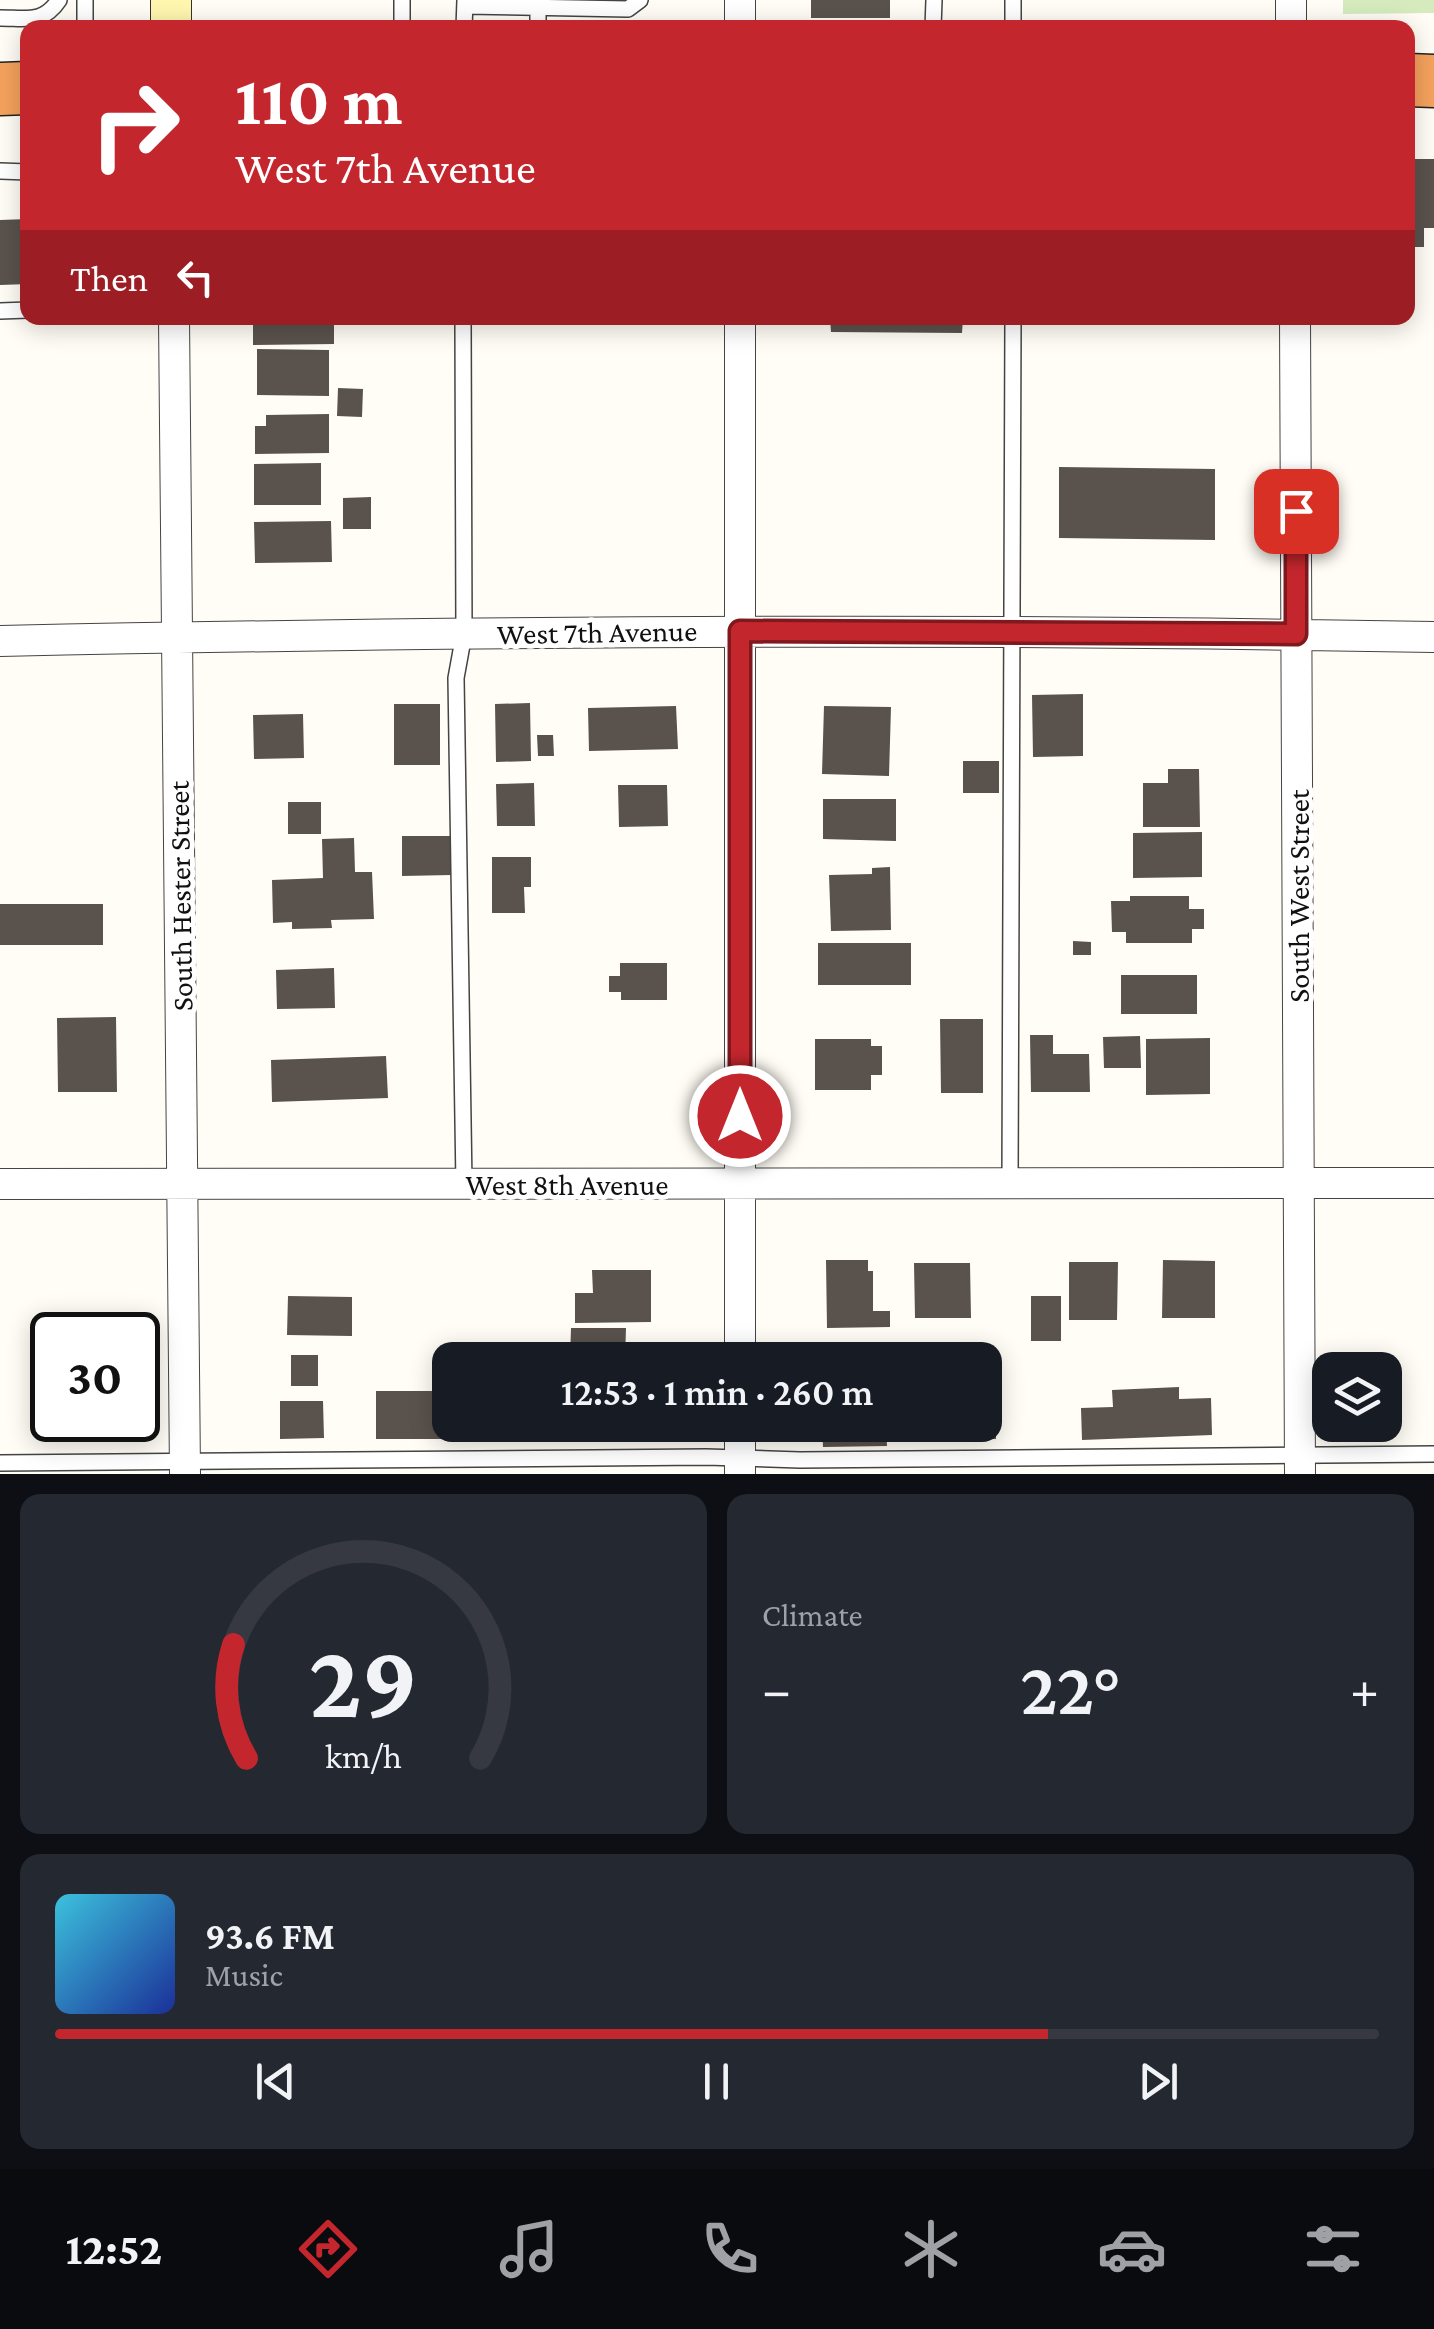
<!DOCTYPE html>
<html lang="en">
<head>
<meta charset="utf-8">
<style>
	body { margin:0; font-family:"Crimson Pro",serif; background:#242831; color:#f1f3f6; height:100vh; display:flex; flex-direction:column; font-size:38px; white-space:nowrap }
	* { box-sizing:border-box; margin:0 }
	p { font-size:32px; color:#9ea1a6 }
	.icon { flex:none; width:55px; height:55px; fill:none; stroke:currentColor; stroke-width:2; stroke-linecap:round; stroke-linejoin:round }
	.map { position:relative; height:1474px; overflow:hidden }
	.drawer { display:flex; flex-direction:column; gap:20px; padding:20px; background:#0d0f14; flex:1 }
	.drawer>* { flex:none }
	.hud { position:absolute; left:20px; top:20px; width:1395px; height:305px; border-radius:20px; box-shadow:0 5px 25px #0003; background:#c4262e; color:#fff; overflow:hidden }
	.controls { position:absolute; left:1312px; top:1352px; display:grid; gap:20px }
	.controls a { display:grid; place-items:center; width:90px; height:90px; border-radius:20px; background:#171b24; box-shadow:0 5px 25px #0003; font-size:50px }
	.speed { position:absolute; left:30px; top:1312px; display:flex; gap:20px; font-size:50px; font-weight:700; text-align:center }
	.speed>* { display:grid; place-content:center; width:130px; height:130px; border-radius:50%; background:#171b24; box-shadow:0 5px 25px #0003; line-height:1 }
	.speed .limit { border:5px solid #111; border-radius:15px; background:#fff; color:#111 }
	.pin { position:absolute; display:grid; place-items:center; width:85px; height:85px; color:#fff; margin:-42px; border-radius:20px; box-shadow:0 5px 15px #0006 }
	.me { position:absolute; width:110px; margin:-55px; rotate:0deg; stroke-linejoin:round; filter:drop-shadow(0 0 8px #0008) }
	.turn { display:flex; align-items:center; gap:35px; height:210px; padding:0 50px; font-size:45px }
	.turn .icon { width:130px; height:130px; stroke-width:2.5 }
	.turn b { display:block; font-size:70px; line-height:85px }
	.then { display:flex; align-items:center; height:95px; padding:0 50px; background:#0003; gap:20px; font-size:38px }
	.big { font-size:75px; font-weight:600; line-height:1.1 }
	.drawer .card { flex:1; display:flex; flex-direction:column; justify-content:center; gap:15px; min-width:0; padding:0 35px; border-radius:20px; background:#242831 }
	.drawer .dial { align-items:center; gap:0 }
	.dial svg { height:260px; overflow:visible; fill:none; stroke:#363941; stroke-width:7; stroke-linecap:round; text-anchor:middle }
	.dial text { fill:#f1f3f6; stroke:none }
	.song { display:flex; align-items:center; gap:30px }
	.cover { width:120px; height:120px; border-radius:15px; background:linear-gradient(135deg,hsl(190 70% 55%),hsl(230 70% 35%)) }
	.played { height:10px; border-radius:5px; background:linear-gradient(90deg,#c4262e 75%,#363941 75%) }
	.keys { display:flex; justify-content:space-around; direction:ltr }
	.heat { display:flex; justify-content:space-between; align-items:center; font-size:55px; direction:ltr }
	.drawer .tiles { flex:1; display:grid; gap:20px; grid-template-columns:1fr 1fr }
	.card:last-child { grid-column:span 2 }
	.trip { position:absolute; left:432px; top:1342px; width:570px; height:100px; border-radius:20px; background:#171b24; box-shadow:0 5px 25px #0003; font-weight:600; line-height:100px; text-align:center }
	.tab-bar { display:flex; height:160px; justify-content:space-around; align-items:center; background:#090b0e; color:#9ea1a6 }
	.tab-bar .icon { width:70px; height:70px }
	.tab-bar .on { color:#c4262e }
	.tab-bar b { font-size:45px; color:#f1f3f6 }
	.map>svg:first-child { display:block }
	.green { fill:#d5ebbd }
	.building { fill:#5a524d }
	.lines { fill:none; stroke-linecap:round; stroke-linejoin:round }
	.lane-casing { stroke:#444; stroke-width:18 }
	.street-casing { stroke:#444; stroke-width:32 }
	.secondary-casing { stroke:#333; stroke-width:42 }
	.highway-casing { stroke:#222; stroke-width:55 }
	.lane { stroke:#fff; stroke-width:15 }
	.street { stroke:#fff; stroke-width:30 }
	.secondary { stroke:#fff6b0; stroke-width:40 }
	.highway { stroke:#f5a25d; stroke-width:52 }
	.route-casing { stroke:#7f191e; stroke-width:25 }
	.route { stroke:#c4262e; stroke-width:18 }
	.labels { text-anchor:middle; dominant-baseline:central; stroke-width:10; stroke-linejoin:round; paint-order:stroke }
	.street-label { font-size:30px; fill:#111; stroke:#fff }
</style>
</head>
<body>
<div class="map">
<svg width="1434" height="1474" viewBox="0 0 1434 1474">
	<rect width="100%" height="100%" fill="#fffdf5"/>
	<path class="green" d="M1343,0H1434V13L1343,14Z"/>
	<path class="building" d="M811,0H890V18H811Z
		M1408,159H1434V228H1424V247H1408Z
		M28,219V284L0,285V220Z
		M253,318H334V344L253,345Z
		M830,318H963L962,333L831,332Z
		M257,349L329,350V396L257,395Z
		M338,388L363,389L362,417L337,416Z
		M329,414V453L255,454V426H266V415Z
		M321,463V505H254V464Z
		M1059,467L1215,469V540L1059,538Z
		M371,497V529H343V498Z
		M331,521L332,562L255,563L254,522Z
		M1083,694V756L1033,757L1032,695Z
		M530,703L531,761L496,762L495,704Z
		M394,704H440V765H394Z
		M676,706L678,749L589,751L588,708Z
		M824,706L891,707L889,776L822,774Z
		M303,714L304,758L254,759L253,715Z
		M537,735H553L554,756H538Z
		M963,761H999V793H963Z
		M1168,769H1199L1200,827H1143V783H1168Z
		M534,783L535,826H497L496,784Z
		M618,785H667L668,826L619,827Z
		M823,799H896V841L823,839Z
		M288,802H321V834H288Z
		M1202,832V877L1133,878V833Z
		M402,836H451L452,875L402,876Z
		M354,838L355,872H372L374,919L331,920L332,928L292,929V922L273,923L272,880L323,878L322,839Z
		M492,857H531V887H524L525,913H492Z
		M890,867L891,930L831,931L829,875L872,874V868Z
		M1130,896H1189V909H1204V929H1192V943H1126V932H1112L1111,901H1130Z
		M0,904H103V945H0Z
		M1073,941L1091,942V955H1073Z
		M818,943H911V985H818Z
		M620,963H667V1000H621V992H609V976H620Z
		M334,968L335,1008L277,1009L276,970Z
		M1121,975H1197V1014H1121Z
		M116,1017L117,1092H58L57,1018Z
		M940,1019H983V1093H941Z
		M1030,1035H1053V1054H1089L1090,1092H1031Z
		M1140,1036L1141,1068H1104L1103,1037Z
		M1210,1038V1094L1146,1095V1039Z
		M815,1039H871V1046H882V1075H871V1090H815Z
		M386,1056L388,1098L272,1102L271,1060Z
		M826,1260H868V1271H873V1311H890V1327L827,1328Z
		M1163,1260L1215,1261V1318H1162Z
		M1069,1262H1118L1117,1320H1069Z
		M914,1263H970L971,1318H915Z
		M592,1270H651V1322L575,1323V1293H593Z
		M288,1296L352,1297V1336L287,1335Z
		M1031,1296H1061V1341H1031Z
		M571,1328H626L625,1360H570Z
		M291,1355H318V1386H291Z
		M1179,1387V1399L1211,1398L1212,1435L1082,1440L1081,1408L1113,1407L1112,1390Z
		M376,1391H445V1439H376Z
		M280,1401H323L324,1438L280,1439Z
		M985,1405H995L996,1439L962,1440L961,1425H985Z
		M605,1425H629V1439L606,1440Z
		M822,1425H886L887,1446L823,1447Z"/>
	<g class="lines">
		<defs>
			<path id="lane" d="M402,0V28
				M1013,0V28
				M465,6L628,9L640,0
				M538,7V28
				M0,18C27,18 43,24 59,0
				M85,28V0
				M464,28L465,0
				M933,28L934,0
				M0,171L28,172
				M0,311L28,310
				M463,318L464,634L456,678L464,1184
				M1010,1183L1013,318
				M0,1463L706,1457L800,1460L1434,1454"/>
			<path id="street" d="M740,0V28
				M1291,0V28
				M174,318L185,1474
				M740,318V1360
				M1295,318L1300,1474
				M0,641C478,631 956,628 1434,637
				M0,1184L1434,1183
				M740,1425V1474"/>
			<path id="secondary" d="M171,0V28"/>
			<path id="highway" d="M1408,80L1434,81
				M0,89L28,88"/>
		</defs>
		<use href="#lane" class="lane-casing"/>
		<use href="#street" class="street-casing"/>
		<use href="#secondary" class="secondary-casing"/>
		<use href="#highway" class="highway-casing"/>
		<use href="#lane" class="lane"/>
		<use href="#street" class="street"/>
		<use href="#secondary" class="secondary"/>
		<use href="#highway" class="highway"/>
	</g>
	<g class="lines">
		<defs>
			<path id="route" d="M740,1116V631L1296,634V511"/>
		</defs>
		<use href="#route" class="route-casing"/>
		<use href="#route" class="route"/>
	</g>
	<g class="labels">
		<g class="street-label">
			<text transform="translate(597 632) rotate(-1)">West 7th Avenue</text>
			<text transform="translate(180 896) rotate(-91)">South Hester Street</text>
			<text transform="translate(1298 896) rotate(-90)">South West Street</text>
			<text x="567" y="1184">West 8th Avenue</text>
		</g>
	</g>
</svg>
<div class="controls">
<a><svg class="icon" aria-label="layers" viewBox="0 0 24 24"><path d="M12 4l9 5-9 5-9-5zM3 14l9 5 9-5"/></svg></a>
</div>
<div class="speed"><div class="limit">30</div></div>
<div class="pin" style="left:1296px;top:511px;background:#d93025"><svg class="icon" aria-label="arrive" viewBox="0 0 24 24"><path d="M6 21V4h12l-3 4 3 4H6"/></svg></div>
<svg class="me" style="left:740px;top:1116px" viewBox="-20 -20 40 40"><circle r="17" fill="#c4262e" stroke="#fff" stroke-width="3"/><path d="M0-11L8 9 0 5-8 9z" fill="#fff"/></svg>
<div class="trip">12:53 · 1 min · 260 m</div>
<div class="hud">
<div class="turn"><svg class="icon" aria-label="right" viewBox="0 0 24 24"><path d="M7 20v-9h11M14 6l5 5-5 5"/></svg><div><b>110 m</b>West 7th Avenue</div></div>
<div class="then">Then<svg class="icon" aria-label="left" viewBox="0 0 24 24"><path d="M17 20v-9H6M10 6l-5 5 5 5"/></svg></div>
</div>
</div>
<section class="drawer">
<div class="tiles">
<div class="card dial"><svg viewBox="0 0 100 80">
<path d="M14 69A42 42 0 1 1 86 69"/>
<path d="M14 69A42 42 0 0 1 10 34" stroke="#c4262e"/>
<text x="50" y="56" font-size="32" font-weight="700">29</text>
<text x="50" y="72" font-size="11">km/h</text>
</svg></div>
<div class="card"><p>Climate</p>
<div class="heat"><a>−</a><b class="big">22°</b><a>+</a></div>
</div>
<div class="card">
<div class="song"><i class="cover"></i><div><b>93.6 FM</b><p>Music</p></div></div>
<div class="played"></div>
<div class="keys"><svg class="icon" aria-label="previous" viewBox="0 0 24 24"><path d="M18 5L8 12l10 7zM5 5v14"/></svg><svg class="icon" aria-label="pause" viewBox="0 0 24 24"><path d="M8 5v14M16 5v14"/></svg><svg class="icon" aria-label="next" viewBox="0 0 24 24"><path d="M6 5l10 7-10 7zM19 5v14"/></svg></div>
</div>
</div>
</section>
<nav class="tab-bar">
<b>12:52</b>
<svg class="icon on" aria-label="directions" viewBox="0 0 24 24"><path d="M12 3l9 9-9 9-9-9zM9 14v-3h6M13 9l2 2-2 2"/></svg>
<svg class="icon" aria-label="music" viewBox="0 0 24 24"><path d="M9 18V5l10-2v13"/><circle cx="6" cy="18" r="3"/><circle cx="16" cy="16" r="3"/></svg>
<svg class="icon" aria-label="phone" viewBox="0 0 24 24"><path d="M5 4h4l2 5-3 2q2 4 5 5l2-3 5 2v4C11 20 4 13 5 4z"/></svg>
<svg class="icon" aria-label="climate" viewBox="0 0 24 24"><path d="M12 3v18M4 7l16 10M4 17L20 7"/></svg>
<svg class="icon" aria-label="car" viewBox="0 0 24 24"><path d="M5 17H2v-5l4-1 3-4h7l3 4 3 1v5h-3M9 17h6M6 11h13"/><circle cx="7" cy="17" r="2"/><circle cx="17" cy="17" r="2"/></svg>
<svg class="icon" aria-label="filters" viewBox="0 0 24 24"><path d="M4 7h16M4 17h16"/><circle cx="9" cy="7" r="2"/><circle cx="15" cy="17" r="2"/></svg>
</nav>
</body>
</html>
